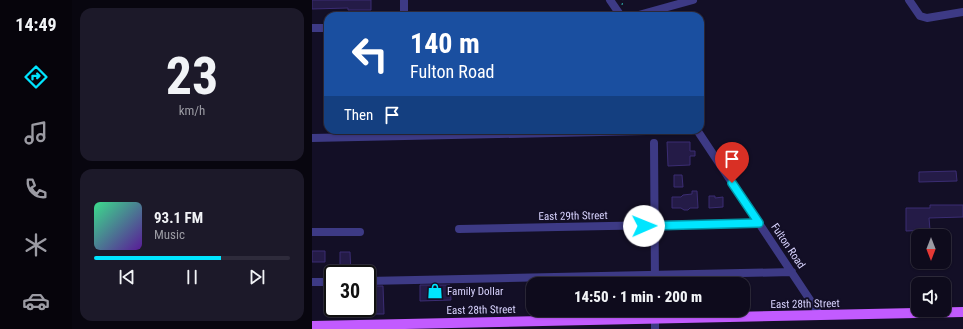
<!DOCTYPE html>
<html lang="en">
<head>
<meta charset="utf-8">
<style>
	body { margin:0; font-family:"Roboto Condensed",sans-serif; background:#1c1929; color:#f1f3f6; height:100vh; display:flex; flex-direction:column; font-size:15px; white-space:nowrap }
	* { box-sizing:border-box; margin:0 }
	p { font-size:13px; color:#9b9ba3 }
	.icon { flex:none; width:22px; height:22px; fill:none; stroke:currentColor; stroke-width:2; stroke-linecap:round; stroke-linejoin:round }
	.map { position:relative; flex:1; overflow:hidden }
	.details { display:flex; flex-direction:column; gap:8px; padding:8px; background:#08060f; width:240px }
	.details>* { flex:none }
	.top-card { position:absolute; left:12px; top:12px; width:380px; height:122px; border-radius:12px; box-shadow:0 1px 3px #0004,0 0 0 1px #2e2b3b; background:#1a4fa0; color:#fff; overflow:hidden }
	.needle { width:26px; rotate:180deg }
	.controls { position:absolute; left:599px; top:229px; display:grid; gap:8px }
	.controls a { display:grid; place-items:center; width:40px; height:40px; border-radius:8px; background:#0e0b1c; box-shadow:0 1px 3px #0004,0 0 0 1px #2e2b3b; font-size:20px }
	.speed { position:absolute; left:12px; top:265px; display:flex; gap:8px; font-size:20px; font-weight:700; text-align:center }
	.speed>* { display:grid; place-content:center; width:52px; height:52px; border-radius:50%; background:#0e0b1c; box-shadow:0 1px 3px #0004,0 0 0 1px #2e2b3b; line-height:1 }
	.speed .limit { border:2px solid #111; border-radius:6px; background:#fff; color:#111 }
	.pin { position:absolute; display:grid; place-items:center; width:34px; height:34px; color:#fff; margin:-41px -17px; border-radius:50% 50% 50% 0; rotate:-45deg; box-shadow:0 0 4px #0007 }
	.pin .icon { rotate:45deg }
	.me { position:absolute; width:44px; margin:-22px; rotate:89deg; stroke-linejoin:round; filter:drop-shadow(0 0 3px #0008) }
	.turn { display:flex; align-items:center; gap:14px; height:84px; padding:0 20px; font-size:18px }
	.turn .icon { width:52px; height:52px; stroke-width:2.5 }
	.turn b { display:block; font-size:28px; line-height:34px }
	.then { display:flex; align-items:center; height:38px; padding:0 20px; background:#0003; gap:8px; font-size:15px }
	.details .tile { flex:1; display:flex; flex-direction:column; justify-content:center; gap:6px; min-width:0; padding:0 14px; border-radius:12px; background:#1c1929 }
	.details .dial { align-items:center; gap:0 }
	.dial b { font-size:52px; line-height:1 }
	.song { display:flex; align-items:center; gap:12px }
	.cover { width:48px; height:48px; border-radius:6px; background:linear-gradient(135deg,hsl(150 70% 55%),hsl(270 70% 35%)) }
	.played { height:4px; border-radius:2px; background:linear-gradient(90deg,#00e5ff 65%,#2e2b3b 65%) }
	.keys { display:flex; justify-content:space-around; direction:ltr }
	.trip { position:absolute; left:214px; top:277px; width:224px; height:40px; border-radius:12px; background:#0e0b1c; box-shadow:0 1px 3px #0004,0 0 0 1px #2e2b3b; font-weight:800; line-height:40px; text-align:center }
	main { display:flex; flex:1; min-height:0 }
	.tab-bar { display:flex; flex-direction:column; width:72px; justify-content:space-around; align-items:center; background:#06040b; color:#9b9ba3 }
	.tab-bar .icon { width:28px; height:28px }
	.tab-bar .current { color:#00e5ff }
	.tab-bar b { font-size:18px; color:#f1f3f6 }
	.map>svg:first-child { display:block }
	.building { fill:#241b47; stroke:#3b2d73 }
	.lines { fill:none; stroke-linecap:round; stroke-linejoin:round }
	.path { stroke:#2fb8b0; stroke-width:1; stroke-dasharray:2 3; stroke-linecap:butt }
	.minor { stroke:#3d3a85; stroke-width:8 }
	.major { stroke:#c25bff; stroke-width:10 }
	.route-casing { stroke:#0095a6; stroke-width:10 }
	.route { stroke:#00e5ff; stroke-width:7 }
	.labels { text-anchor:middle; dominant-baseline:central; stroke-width:4; stroke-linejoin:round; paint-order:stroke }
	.street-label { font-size:11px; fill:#d9d4ff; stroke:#130f26 }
	.poi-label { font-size:11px; fill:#d9d4ff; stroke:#130f26; text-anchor:start }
</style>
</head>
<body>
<main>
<nav class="tab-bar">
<b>14:49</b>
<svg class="icon current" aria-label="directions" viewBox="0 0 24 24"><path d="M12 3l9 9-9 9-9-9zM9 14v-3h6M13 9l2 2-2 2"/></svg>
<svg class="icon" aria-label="music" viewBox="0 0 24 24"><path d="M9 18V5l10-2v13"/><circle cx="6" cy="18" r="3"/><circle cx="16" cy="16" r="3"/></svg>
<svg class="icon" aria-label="phone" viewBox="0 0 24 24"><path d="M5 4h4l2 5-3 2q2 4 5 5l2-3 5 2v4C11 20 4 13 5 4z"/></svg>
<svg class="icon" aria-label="climate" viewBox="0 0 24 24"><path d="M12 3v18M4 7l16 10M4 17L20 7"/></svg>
<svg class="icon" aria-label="car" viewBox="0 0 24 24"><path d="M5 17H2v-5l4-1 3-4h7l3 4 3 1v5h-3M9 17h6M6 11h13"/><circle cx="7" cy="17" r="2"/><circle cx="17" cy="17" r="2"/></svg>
</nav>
<section class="details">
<div class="tile dial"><b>23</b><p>km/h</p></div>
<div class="tile">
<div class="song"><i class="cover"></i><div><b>93.1 FM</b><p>Music</p></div></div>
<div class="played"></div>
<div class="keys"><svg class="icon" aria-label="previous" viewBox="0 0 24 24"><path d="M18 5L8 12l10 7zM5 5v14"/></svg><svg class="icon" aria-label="pause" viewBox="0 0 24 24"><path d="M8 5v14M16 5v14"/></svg><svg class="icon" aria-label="next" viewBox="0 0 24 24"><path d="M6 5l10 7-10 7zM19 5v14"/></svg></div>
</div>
</section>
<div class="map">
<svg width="651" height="329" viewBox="0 0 651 329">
	<rect width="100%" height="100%" fill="#130f26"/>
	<path class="building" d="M0,0H59V10H36V8L0,9Z
		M355,142H378V151H383V156H378V165L356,166Z
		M644,171L645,181L607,182V172Z
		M362,175H370L371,187H362Z
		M380,191H385L386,208H378L376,210H372L369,208H360V197H369L371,195L380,194Z
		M397,196H403V198L411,197V207L397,208Z
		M618,205H651V217L617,218L618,230L594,231V208H618Z
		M0,251H13V262H0Z
		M28,252H38L39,274H28Z
		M108,285H138L139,300L108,301Z
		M56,286H71L72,314H57Z"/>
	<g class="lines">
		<path class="path" d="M310,5L311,0"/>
		<path class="minor" d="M92,0V16
			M298,0L309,16
			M597,0L608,16L615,18L651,12
			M323,16L381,0
			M0,28H16
			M385,130L508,315
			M0,138L381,130
			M342,143L343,284
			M147,229L447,223
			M0,232H48
			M55,281L480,272
			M0,282H21
			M343,310V329"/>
		<path class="major" d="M0,326L651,312"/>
	</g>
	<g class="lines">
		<defs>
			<path id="route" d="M332,226L447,223L420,183"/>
		</defs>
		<use href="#route" class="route-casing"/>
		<use href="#route" class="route"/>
	</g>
	<defs>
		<symbol id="shop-bare" viewBox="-9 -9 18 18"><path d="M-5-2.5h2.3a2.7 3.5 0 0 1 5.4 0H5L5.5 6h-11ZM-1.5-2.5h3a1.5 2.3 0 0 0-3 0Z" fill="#00e5ff" stroke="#130f26" stroke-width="2.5" paint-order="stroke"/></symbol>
	</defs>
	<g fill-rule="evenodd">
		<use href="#shop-bare" x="112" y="280" width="22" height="22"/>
	</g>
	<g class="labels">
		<g class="street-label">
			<text transform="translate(261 216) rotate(-1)">East 29th Street</text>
			<text transform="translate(476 246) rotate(56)">Fulton Road</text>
			<text transform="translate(493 304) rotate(-1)">East 28th Street</text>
			<text transform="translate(169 310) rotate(-1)">East 28th Street</text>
		</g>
		<g class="poi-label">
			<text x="135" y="291">Family Dollar</text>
		</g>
	</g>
</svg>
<div class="controls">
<a><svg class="needle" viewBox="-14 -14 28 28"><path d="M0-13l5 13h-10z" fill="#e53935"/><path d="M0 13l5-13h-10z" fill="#9b9ba3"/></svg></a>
<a><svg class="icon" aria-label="sound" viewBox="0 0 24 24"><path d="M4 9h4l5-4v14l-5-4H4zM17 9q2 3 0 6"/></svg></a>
</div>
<div class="speed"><div class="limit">30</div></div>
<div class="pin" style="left:420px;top:183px;background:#d93025"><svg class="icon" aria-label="arrive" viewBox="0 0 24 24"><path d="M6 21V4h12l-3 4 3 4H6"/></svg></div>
<svg class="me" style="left:332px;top:226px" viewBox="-20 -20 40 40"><circle r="19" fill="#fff"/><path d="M0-13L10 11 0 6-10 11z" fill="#00e5ff"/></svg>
<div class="trip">14:50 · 1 min · 200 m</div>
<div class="top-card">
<div class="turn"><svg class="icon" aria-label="left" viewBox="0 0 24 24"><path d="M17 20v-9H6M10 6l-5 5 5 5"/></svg><div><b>140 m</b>Fulton Road</div></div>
<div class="then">Then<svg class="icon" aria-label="arrive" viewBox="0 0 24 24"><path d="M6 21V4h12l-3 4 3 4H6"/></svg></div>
</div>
</div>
</main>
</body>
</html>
